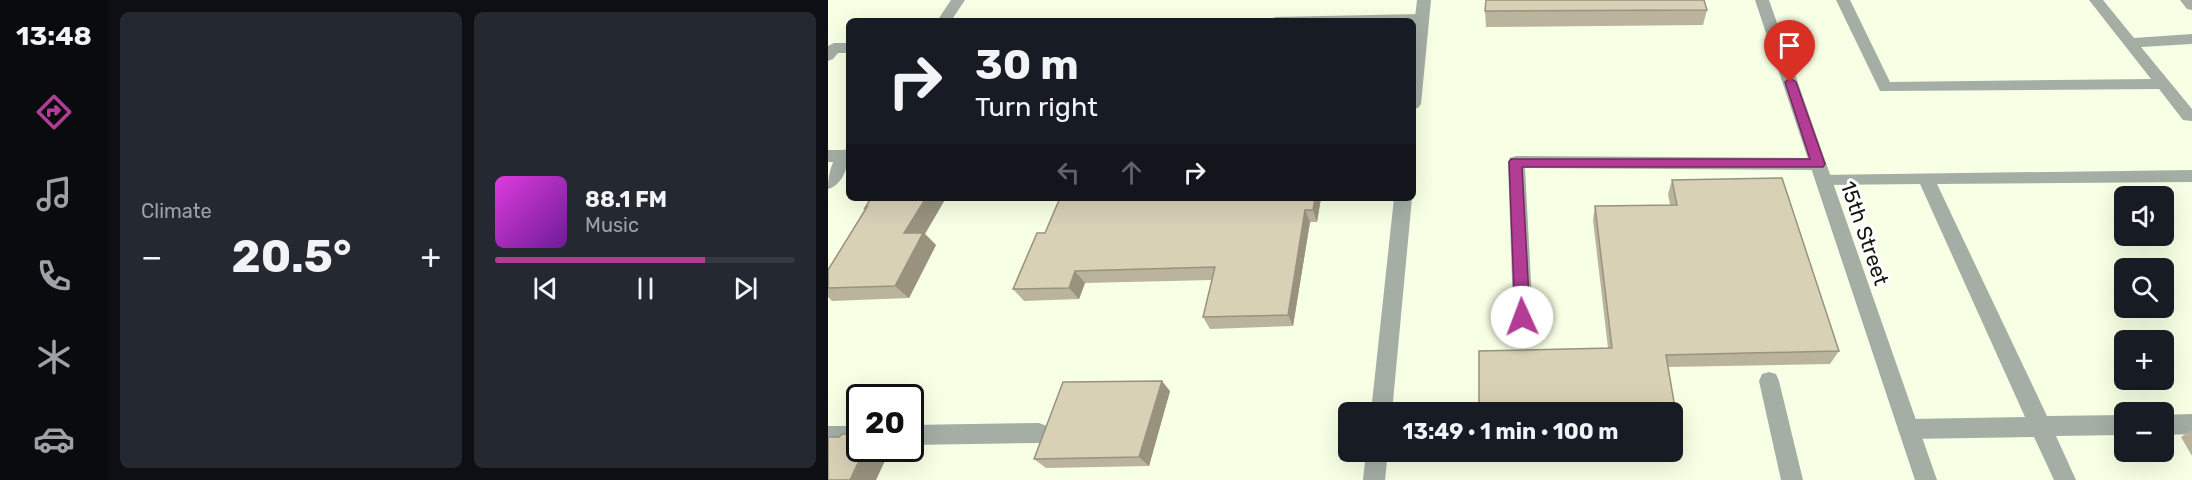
<!DOCTYPE html>
<html lang="en">
<head>
<meta charset="utf-8">
<style>
	body { margin:0; font-family:Rubik,sans-serif; background:#242831; color:#f1f3f6; height:100vh; display:flex; flex-direction:column; font-size:22px; white-space:nowrap }
	* { box-sizing:border-box; margin:0 }
	p { font-size:20px; color:#9ea1a6 }
	.icon { flex:none; width:33px; height:33px; fill:none; stroke:currentColor; stroke-width:2; stroke-linecap:round; stroke-linejoin:round }
	.map { position:relative; flex:1; overflow:hidden }
	.details { display:flex; flex-direction:column; gap:12px; padding:12px; background:#0d0f14; width:720px }
	.details>* { flex:none }
	.top-card { position:absolute; left:18px; top:18px; width:570px; height:183px; border-radius:9px; box-shadow:0 6px 24px #0002; background:#171b24; color:#f1f3f6; overflow:hidden }
	.controls { position:absolute; left:1286px; top:186px; display:grid; gap:12px }
	.controls a { display:grid; place-items:center; width:60px; height:60px; border-radius:9px; background:#171b24; box-shadow:0 6px 24px #0002; font-size:30px }
	.speed { position:absolute; left:18px; top:384px; display:flex; gap:12px; font-size:30px; font-weight:700; text-align:center }
	.speed>* { display:grid; place-content:center; width:78px; height:78px; border-radius:50%; background:#171b24; box-shadow:0 6px 24px #0002; line-height:1 }
	.speed .limit { border:3px solid #111; border-radius:9px; background:#fff; color:#111 }
	.pin { position:absolute; display:grid; place-items:center; width:51px; height:51px; color:#fff; margin:-62px -26px; border-radius:50% 50% 50% 0; rotate:-45deg; box-shadow:0 0 6px #0007 }
	.pin .icon { rotate:45deg }
	.me { position:absolute; width:66px; margin:-33px; rotate:358deg; stroke-linejoin:round; filter:drop-shadow(0 0 4px #0008) }
	.turn { display:flex; align-items:center; gap:21px; height:126px; padding:0 30px; font-size:27px }
	.turn .icon { width:78px; height:78px; stroke-width:2.5 }
	.turn b { display:block; font-size:42px; line-height:51px }
	.lanes { display:flex; align-items:center; height:57px; padding:0 30px; background:#0003; justify-content:center; gap:30px; direction:ltr }
	.lanes .off { opacity:.35 }
	.big { font-size:45px; font-weight:700; line-height:1.1 }
	.details .widget { flex:1; display:flex; flex-direction:column; justify-content:center; gap:9px; min-width:0; padding:0 21px; border-radius:9px; background:#242831 }
	.song { display:flex; align-items:center; gap:18px }
	.cover { width:72px; height:72px; border-radius:9px; background:linear-gradient(135deg,hsl(300 70% 55%),hsl(280 70% 35%)) }
	.played { height:6px; border-radius:3px; background:linear-gradient(90deg,#b33d95 70%,#363941 70%) }
	.keys { display:flex; justify-content:space-around; direction:ltr }
	.heat { display:flex; justify-content:space-between; align-items:center; font-size:33px; direction:ltr }
	.details .tiles { flex:1; display:grid; gap:12px; grid-template-columns:repeat(2,1fr) }
	.trip { position:absolute; left:510px; top:402px; width:345px; height:60px; border-radius:9px; background:#171b24; box-shadow:0 6px 24px #0002; font-weight:700; line-height:60px; text-align:center }
	main { display:flex; flex:1; min-height:0 }
	.dock { display:flex; flex-direction:column; width:108px; justify-content:space-around; align-items:center; background:#090b0e; color:#9ea1a6 }
	.dock .icon { width:42px; height:42px }
	.dock .active { color:#b33d95 }
	.dock b { font-size:27px; color:#f1f3f6 }
	.map>svg:first-child { display:block }
	.lines { fill:none; stroke-linecap:round; stroke-linejoin:round }
	.service { fill:#a4aea5; fill-rule:evenodd }
	.minor { fill:#a4aea5; fill-rule:evenodd }
	.wall { fill:#bbb49d }
	.shaded-wall { fill:#98927f }
	.building { fill:#d9d1b6; stroke:#98927f; stroke-width:1.5 }
	.route { fill:#b33d95; stroke:#742861; stroke-width:1.5 }
	.labels { text-anchor:middle; dominant-baseline:central; stroke-width:6; stroke-linejoin:round; paint-order:stroke }
	.street-label { font-size:21px; fill:#16180f; stroke:#fff }
</style>
</head>
<body>
<main>
<nav class="dock">
<b>13:48</b>
<svg class="icon active" aria-label="directions" viewBox="0 0 24 24"><path d="M12 3l9 9-9 9-9-9zM9 14v-3h6M13 9l2 2-2 2"/></svg>
<svg class="icon" aria-label="music" viewBox="0 0 24 24"><path d="M9 18V5l10-2v13"/><circle cx="6" cy="18" r="3"/><circle cx="16" cy="16" r="3"/></svg>
<svg class="icon" aria-label="phone" viewBox="0 0 24 24"><path d="M5 4h4l2 5-3 2q2 4 5 5l2-3 5 2v4C11 20 4 13 5 4z"/></svg>
<svg class="icon" aria-label="climate" viewBox="0 0 24 24"><path d="M12 3v18M4 7l16 10M4 17L20 7"/></svg>
<svg class="icon" aria-label="car" viewBox="0 0 24 24"><path d="M5 17H2v-5l4-1 3-4h7l3 4 3 1v5h-3M9 17h6M6 11h13"/><circle cx="7" cy="17" r="2"/><circle cx="17" cy="17" r="2"/></svg>
</nav>
<section class="details">
<div class="tiles">
<div class="widget"><p>Climate</p>
<div class="heat"><a>−</a><b class="big">20.5°</b><a>+</a></div>
</div>
<div class="widget">
<div class="song"><i class="cover"></i><div><b>88.1 FM</b><p>Music</p></div></div>
<div class="played"></div>
<div class="keys"><svg class="icon" aria-label="previous" viewBox="0 0 24 24"><path d="M18 5L8 12l10 7zM5 5v14"/></svg><svg class="icon" aria-label="pause" viewBox="0 0 24 24"><path d="M8 5v14M16 5v14"/></svg><svg class="icon" aria-label="next" viewBox="0 0 24 24"><path d="M6 5l10 7-10 7zM19 5v14"/></svg></div>
</div>
</div>
</section>
<div class="map">
<svg width="1364" height="480" viewBox="0 0 1364 480">
	<rect width="100%" height="100%" fill="#f7ffe4"/>
	<g class="lines">
		<path class="service" d="M123,0H137L123,21H109Z
			M1008,0H1022L1062,82L1323,79L1261,0H1275L1306,38L1364,34V44L1313,47L1364,109V121L1355,120L1331,89L1052,91Z
			M594,14L599,15L601,18L599,21H440L447,17Z
			M6,43H21V53H10L5,59L0,61V46Z
			M0,150H21V162H0Z
			M688,156L990,158L996,160L998,164L996,168L990,170L697,168L706,339L703,345L696,348L689,345L686,339L680,162L682,158Z
			M1364,170V182L1109,184L1219,416L1296,415V435L1228,436L1248,480H1226L1206,437L1081,439L1073,436L1070,429L1073,422L1081,419L1197,417L1092,184L995,185L989,183L987,179L989,175Z
			M941,372L948,374L951,381L975,480H953L931,381L934,374Z
			M1364,414V434L1335,435V415Z
			M211,423L219,426L222,433L219,440L211,443L82,445V425Z
			M0,426H32V446H0Z"/>
		<path class="minor" d="M589,0H603L593,104L590,108L585,109V36Z
			M927,0H941L1109,480H1087Z
			M1352,0H1364V10L1359,9Z
			M21,148C21,163 17,184 0,189C0,174 4,153 21,148Z
			M566,198H584L564,412H543Z
			M538,452H560L557,480H535Z"/>
	</g>
	<path class="wall" d="M879,10L875,25L658,27L657,11Z
		M844,180L1011,351L1002,364L840,367L847,408L844,415V412H651L780,348L765,220L767,206L842,205L840,194Z
		M43,198L97,234L108,245L81,298L4,301L0,297V270L38,209L37,208Z
		M493,198L489,222H482L465,326L382,329L375,317L384,280L257,283L251,299L196,301L185,289L217,233Z
		M342,391L321,466L218,468L206,459Z
		M1364,430V456L1353,437Z"/>
	<path class="shaded-wall" d="M98,198H118L97,234L108,245L81,298L67,286L76,233Z
		M487,198H493L489,222L485,210Z
		M477,210L482,222L465,326L460,315Z
		M247,271L257,283L251,299L241,288Z
		M334,381L342,391L321,466L311,457Z
		M37,448H63L48,480H22Z"/>
	<path class="building" d="M658,0H876L879,10L657,11Z
		M954,178L1011,351L838,355L847,408L651,412V351L784,348L767,206L849,205L844,180Z
		M43,198H98L76,233H95L67,286L0,288V270L39,207L37,208Z
		M232,198H487L485,210H477L460,315L375,317L387,267L247,271L241,288L185,289L209,233H217Z
		M334,381L311,457L206,459L235,382Z
		M14,434H32V448H37L22,480H0V437H11Z"/>
	<path class="route" d="M962,78L968,82L997,164L995,167H694L702,317L700,322L694,324L689,322L687,317L681,162L683,159H982L957,82Z"/>
	<g class="labels">
		<g class="street-label">
			<text transform="translate(1037 233) rotate(71)">15th Street</text>
		</g>
	</g>
</svg>
<div class="controls">
<a><svg class="icon" aria-label="sound" viewBox="0 0 24 24"><path d="M4 9h4l5-4v14l-5-4H4zM17 9q2 3 0 6"/></svg></a>
<a><svg class="icon" aria-label="search" viewBox="0 0 24 24"><circle cx="10" cy="10" r="6"/><path d="M15 15l6 6"/></svg></a>
<a>+</a>
<a>−</a>
</div>
<div class="speed"><div class="limit">20</div></div>
<div class="pin" style="left:962px;top:82px;background:#d93025"><svg class="icon" aria-label="arrive" viewBox="0 0 24 24"><path d="M6 21V4h12l-3 4 3 4H6"/></svg></div>
<svg class="me" style="left:694px;top:317px" viewBox="-20 -20 40 40"><circle r="19" fill="#fff"/><path d="M0-13L10 11 0 6-10 11z" fill="#b33d95"/></svg>
<div class="trip">13:49 · 1 min · 100 m</div>
<div class="top-card">
<div class="turn"><svg class="icon" aria-label="right" viewBox="0 0 24 24"><path d="M7 20v-9h11M14 6l5 5-5 5"/></svg><div><b>30 m</b>Turn right</div></div>
<div class="lanes"><svg class="icon off" aria-label="left" viewBox="0 0 24 24"><path d="M17 20v-9H6M10 6l-5 5 5 5"/></svg><svg class="icon off" aria-label="ahead" viewBox="0 0 24 24"><path d="M12 20V5M6 11l6-6 6 6"/></svg><svg class="icon" aria-label="right" viewBox="0 0 24 24"><path d="M7 20v-9h11M14 6l5 5-5 5"/></svg></div>
</div>
</div>
</main>
</body>
</html>
